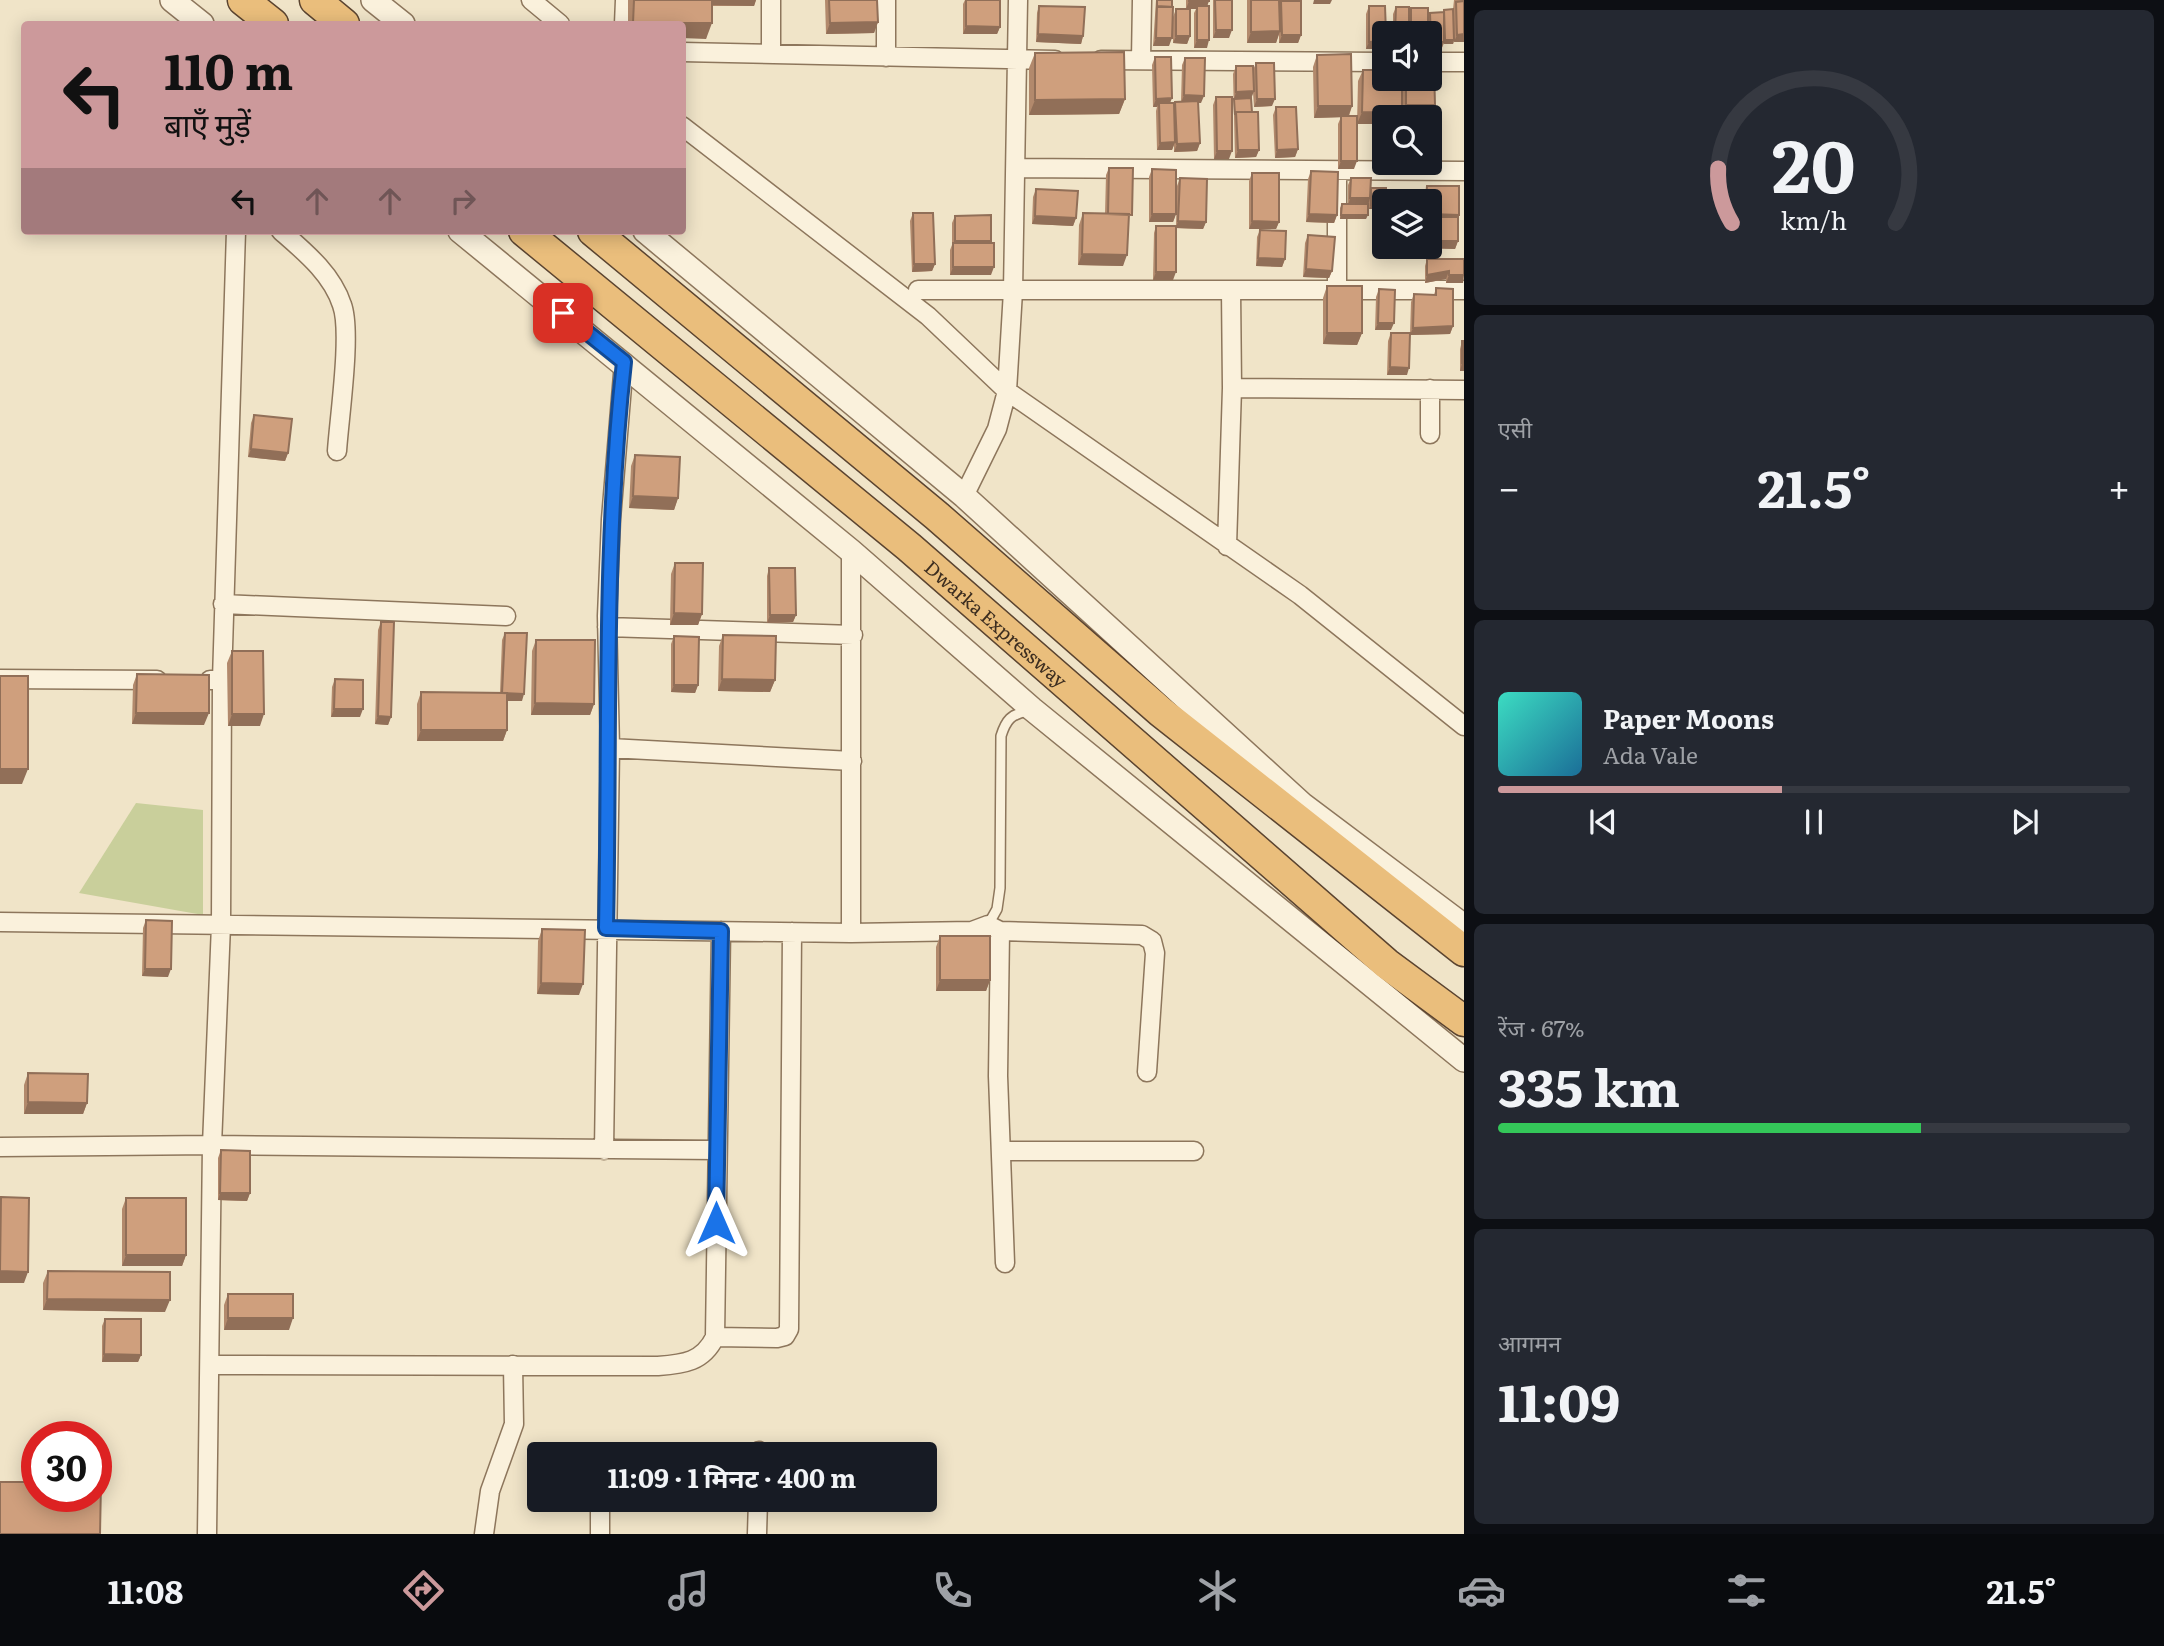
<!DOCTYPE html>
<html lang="hi">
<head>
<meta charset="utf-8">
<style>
	body { margin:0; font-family:Literata,"Noto Sans Devanagari",serif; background:#242831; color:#f1f3f6; height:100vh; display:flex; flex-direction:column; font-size:26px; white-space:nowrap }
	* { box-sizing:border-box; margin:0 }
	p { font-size:23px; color:#9ea1a6 }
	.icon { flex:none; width:38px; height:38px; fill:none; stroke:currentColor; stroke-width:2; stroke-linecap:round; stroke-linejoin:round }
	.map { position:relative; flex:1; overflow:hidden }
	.sheet { display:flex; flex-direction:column; gap:10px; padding:10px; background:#0d0f14; width:700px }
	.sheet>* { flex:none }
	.guide { position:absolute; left:21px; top:21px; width:665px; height:214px; border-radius:7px; box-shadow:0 4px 18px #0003; background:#cc999b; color:#111; overflow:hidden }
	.controls { position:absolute; left:1372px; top:21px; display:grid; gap:14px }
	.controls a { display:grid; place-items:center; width:70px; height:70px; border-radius:7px; background:#171b24; box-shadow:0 4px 18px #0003; font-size:35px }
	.speed { position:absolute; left:21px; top:1421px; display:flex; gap:14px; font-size:35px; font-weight:700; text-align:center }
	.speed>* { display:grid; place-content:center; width:91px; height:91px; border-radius:50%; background:#171b24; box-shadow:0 4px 18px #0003; line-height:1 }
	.speed .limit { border:10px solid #d22; background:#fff; color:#111 }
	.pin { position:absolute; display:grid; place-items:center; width:60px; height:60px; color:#fff; margin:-30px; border-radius:14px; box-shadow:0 4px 10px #0006 }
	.me { position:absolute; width:77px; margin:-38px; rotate:0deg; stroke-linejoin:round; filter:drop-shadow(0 0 5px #0008) }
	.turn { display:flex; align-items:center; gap:24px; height:147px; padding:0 28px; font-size:32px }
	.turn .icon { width:91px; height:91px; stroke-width:2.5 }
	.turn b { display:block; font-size:49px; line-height:60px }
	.lanes { display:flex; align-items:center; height:66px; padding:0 28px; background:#0003; justify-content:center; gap:35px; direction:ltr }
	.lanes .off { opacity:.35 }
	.big { font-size:52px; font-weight:700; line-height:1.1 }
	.sheet .widget { flex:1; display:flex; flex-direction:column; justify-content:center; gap:10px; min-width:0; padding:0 24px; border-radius:10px; background:#242831 }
	.sheet .dial { align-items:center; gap:0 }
	.dial svg { height:182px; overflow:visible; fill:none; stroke:#363941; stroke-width:7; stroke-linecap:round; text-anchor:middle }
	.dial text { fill:#f1f3f6; stroke:none }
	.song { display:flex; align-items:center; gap:21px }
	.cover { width:84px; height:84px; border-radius:10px; background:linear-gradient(135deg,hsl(170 70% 55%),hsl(200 70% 35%)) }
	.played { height:7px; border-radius:4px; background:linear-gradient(90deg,#cc999b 45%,#363941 45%) }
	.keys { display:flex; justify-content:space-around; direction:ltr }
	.heat { display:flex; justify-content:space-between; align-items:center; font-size:38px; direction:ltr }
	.charge { height:10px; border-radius:5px; background:linear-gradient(90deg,#34c759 67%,#363941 0) }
	.trip { position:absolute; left:527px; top:1442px; width:410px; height:70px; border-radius:7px; background:#171b24; box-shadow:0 4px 18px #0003; font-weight:700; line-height:70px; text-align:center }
	.dock { display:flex; height:112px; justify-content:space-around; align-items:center; background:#090b0e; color:#9ea1a6 }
	.dock .icon { width:49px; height:49px }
	.dock .current { color:#cc999b }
	.dock b { font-size:32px; color:#f1f3f6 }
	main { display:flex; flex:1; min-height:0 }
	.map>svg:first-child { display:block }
	.green { fill:#c9cf9b }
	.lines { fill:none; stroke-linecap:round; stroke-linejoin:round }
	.service-casing { stroke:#8d765c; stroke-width:12 }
	.minor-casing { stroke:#8d765c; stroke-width:21 }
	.tertiary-casing { stroke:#8d765c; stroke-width:26 }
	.trunk-casing { stroke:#5b4430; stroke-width:33 }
	.service { stroke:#faf1dc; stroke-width:9 }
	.minor { stroke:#faf1dc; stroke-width:18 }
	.tertiary { stroke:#faf1dc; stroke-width:23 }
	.trunk { stroke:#eabe7c; stroke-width:30 }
	.wall { fill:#b2896c }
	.shaded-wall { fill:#916f58 }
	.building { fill:#cf9f7d; stroke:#916f58; stroke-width:2 }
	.route-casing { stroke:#114b97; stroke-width:18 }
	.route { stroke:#1a73e8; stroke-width:12 }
	.labels { text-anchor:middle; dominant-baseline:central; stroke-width:7; stroke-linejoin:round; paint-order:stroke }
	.street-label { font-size:19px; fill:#3d2e20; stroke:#f7eed8 }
</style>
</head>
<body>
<main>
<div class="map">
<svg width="1464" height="1534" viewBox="0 0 1464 1534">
	<rect width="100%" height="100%" fill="#f0e4c8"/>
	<path class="green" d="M136,803L203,810V915L79,893Z"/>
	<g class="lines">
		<defs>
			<path id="service" d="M988,925L997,909L1000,888L1001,736C1006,720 1011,714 1028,711"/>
			<path id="minor" d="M531,0L560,24
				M771,0V54
				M624,24L625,0
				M682,52L1055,60
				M886,57V0
				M1101,60L1384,62
				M1141,60L1142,0
				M1430,62H1464
				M682,126L928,316L1007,391L1300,595L1464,726
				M1015,168L1464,171
				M281,231C305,252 332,274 342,305C352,332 339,419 337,451
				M918,290H1464
				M1337,290V171
				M1232,388L1464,390
				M1430,389V434
				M964,496L997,429L1007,391L1013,291L1018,0
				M1227,546L1232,388L1231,290
				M223,604L506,616
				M607,627L853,635
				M0,679L157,680
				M210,680H222L236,231
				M610,748L852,761
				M0,922L851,933L972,931L988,925L1000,931L1142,935L1152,941L1155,953L1147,1072
				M1000,931L998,1076L1005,1263
				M851,933V551
				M0,1147L212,1145L717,1150
				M604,1150L610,748L607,616L611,519L624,362
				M1002,1151H1194
				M715,1337L777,1338L785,1336L789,1329L792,932
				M210,1365L658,1366C684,1364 703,1362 715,1337L721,931
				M759,1454V1451
				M207,1534L212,1145L221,925L222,680
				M484,1534L490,1491L514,1424L513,1365
				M600,1534V1505
				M757,1534L758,1500"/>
			<path id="tertiary" d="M172,0L202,24
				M373,0L403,24
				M460,231L851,551L1032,709L1464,1060
				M645,231L964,496L1303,805L1464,926"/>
			<g id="trunk">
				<path d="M243,0L273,24"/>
				<path d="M315,0L344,24"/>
				<path id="s1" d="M524,231L909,547L1387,964L1464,1021"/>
				<path d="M593,231L937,516L1161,712L1464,951"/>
			</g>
		</defs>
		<use href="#service" class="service-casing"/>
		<use href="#minor" class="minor-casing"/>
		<use href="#tertiary" class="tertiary-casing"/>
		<use href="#trunk" class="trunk-casing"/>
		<use href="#service" class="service"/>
		<use href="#minor" class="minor"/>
		<use href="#tertiary" class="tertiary"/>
		<use href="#trunk" class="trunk"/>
	</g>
	<path class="wall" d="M628,0H756L754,6H712L706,39L682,24H628Z
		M825,0H877L878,22L874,33L826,34Z
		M965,0L1000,27L997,34H963V4Z
		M1156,0H1172L1169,46H1153Z
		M1186,0H1209L1207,6V48H1194V13L1196,9H1186Z
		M1213,0H1232L1229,38H1213Z
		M1247,0H1279V6L1281,1L1301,35L1298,43H1279V34L1276,43H1247Z
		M1454,0H1464V42H1454V41L1453,44H1444V43L1441,50H1430V33H1393V14L1396,7L1409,13L1411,8L1428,18L1430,13L1443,12L1444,10L1453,9Z
		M1039,6L1083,36L1081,44L1036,42L1037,13Z
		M1369,6L1383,49H1366V14Z
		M1176,9L1190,36L1187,44L1173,43V17Z
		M1035,53L1125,99L1119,114L1029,115V68Z
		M1317,55L1352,106L1349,116L1354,169H1338V124L1341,117L1314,118L1313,67Z
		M1155,57L1170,103L1174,106L1175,102H1181L1182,65L1185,58L1201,103H1198L1200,143L1197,151L1174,152V145L1172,150H1157L1156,111L1157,107H1153L1152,65Z
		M1256,63L1272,106L1254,107L1253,92L1251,98L1252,112L1259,150L1256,157L1235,158L1233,74L1236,66L1253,70Z
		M1363,70L1402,113L1400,117H1384V124H1357L1358,81Z
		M1403,79H1430L1435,105L1432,113H1403Z
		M1216,97L1229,159H1214L1213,105Z
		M1276,107L1298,149L1295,157L1275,158L1273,115Z
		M1109,168L1129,223L1123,266L1078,265L1079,225L1083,213L1105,214L1106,175Z
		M1152,169L1176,214L1173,222H1149V177Z
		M1311,171L1337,215L1334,223L1306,222L1308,179Z
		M1252,173L1279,222L1276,229H1249V181Z
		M1180,178L1206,222L1203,229L1176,228L1173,280H1153L1154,233L1156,226H1176L1177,186Z
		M1351,178L1371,188L1386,201L1375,225L1376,209H1369V201L1366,219H1340V208L1342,204H1348V185Z
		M1427,186L1458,217V241L1455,249L1426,248V247H1430V201H1424V194Z
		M1036,189L1076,218L1073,226L1032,224L1033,197Z
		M913,213L935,264L932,271L912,272L910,221Z
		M955,216L990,243L991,275H950V250L952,245V223Z
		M1260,230L1285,259L1282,267L1256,266L1257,237Z
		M1308,235L1332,271L1329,278L1303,277L1305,243Z
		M1427,259H1464L1463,283H1446V279L1425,283V266Z
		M1327,286L1362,333L1357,345L1323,344V298Z
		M1436,288L1453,326L1450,334L1410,335L1411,302L1414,294L1434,295Z
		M1379,289L1391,330H1375L1376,297Z
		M1391,333L1407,375H1387L1388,341Z
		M1462,341L1464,371H1460V349Z
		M254,415L288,453L285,461L248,457L251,423Z
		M635,455L678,498L674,510L629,508L631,466Z
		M675,563L702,614L698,625H670L671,574Z
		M769,568L796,615L793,622L767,623V576Z
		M381,622L391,717L388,725L375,724L378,630Z
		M505,633L522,701H507V730L503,741H417V704L421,692L500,693L502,640Z
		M723,635L775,680L770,692L718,691L719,646Z
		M674,636L698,685L695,693L671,692V644Z
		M536,640L594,704L590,715H531L532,651Z
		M232,651L260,726H228L227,663Z
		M137,674L204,725L132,724L133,685Z
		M335,679L360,717H331L332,687Z
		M146,920L168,977L142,976L143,928Z
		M542,929L579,995L537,994L538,941Z
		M940,936L990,980L986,991H936V947Z
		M28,1073L87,1103L83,1114H24V1085Z
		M221,1150L250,1193L247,1201L218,1200V1158Z
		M126,1198L186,1255L182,1266H122V1209Z
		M48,1271L165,1312L43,1310V1283Z
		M228,1294L289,1330H224V1305Z
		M105,1319L141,1355L138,1362H102V1326Z"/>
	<path class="shaded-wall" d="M708,0H756L754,6L706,5Z
		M1314,0H1332L1330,4H1313Z
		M1189,1H1209L1206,9L1197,6L1196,9H1186Z
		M878,22L874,33L826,34L830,23Z
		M633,23H712L706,39L682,38V24H633Z
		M966,26L1000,27L997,34H963Z
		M1216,30H1232L1229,38H1213Z
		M1280,31L1276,43H1247L1251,32Z
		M1038,34L1083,36L1081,44L1036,42Z
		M1464,34V42H1454L1457,35Z
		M1282,35H1301L1298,43H1279Z
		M1176,36H1190L1187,44L1173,43Z
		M1156,38H1172L1169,46H1153Z
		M1197,40H1209L1207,48H1194Z
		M1445,40H1454L1453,44H1444Z
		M1384,41L1383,49H1366L1369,42Z
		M1431,42H1444L1441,50H1430Z
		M1254,91L1251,99H1234L1236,92Z
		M1184,95L1204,96L1201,103H1181Z
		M1172,98L1169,106L1159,103L1157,107H1153L1156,99Z
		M1125,99L1119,114L1029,115L1035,100Z
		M1257,99H1275L1272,106L1254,107Z
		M1406,105H1435L1432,113H1403Z
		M1318,106H1352L1348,117L1314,118Z
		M1362,112L1402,113L1400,117H1384V124H1357Z
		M1175,142L1172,150H1157L1160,143Z
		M1200,143L1197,151L1174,152L1177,144Z
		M1298,149L1295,157L1275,158L1277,150Z
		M1238,150H1259L1256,157L1235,158Z
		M1217,151H1232L1229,159H1214Z
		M1341,161H1357L1354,169H1338Z
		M1439,162L1436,170H1413L1415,163Z
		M1350,198H1370L1368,206H1348Z
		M1371,205H1377L1376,209H1369Z
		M1152,214H1176L1173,222H1149Z
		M1309,214L1337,215L1334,223L1306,222Z
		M1430,214L1459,215L1456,222H1430Z
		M1341,215H1368L1366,219H1340Z
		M1035,216L1076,218L1073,226L1032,224Z
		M1378,217H1384V225H1375Z
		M1178,221L1206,222L1203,229L1176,228Z
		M1252,221L1279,222L1276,229H1249Z
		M955,241H991L988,248L952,249Z
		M1430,241H1458L1455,249L1426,248L1427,247H1430Z
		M1082,254L1127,255L1123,266L1078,265Z
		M1258,258L1285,259L1282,267L1256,266Z
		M914,264H935L932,271L912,272Z
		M953,267H994L991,275H950Z
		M1306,269L1332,271L1329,278L1303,277Z
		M1449,271L1446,279L1425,283L1427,275Z
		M1156,272H1176L1173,280H1153Z
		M1449,275H1464L1463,283H1446Z
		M1378,323H1394L1391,330H1375Z
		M1453,326L1450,334L1410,335L1413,328Z
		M1327,333H1362L1357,345L1323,344Z
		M1462,363H1464V371H1460Z
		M1390,367L1409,368L1407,375H1387Z
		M251,449L288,453L285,461L248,457Z
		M633,496L678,498L674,510L629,508Z
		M674,613L702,614L698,625H670Z
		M770,615H796L793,622L767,623Z
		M722,679L775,680L770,692L718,691Z
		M674,685H698L695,693L671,692Z
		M502,693L524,694L522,701H500Z
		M535,703L594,704L590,715H531Z
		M334,709H363L360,717H331Z
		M136,713H209L204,725L132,724Z
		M232,714H264L260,726H228Z
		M378,716L391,717L388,725L375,724Z
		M421,730H507L503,741H417Z
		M0,769H28L22,784H0Z
		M145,969H171L168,977L142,976Z
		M940,980H990L986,991H936Z
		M541,983L583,984L579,995L537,994Z
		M28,1102L87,1103L83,1114H24Z
		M220,1193H250L247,1201L218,1200Z
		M126,1255H186L182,1266H122Z
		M0,1271L28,1272L24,1283H0Z
		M47,1299L170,1300L165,1312L43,1310Z
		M228,1318H293L289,1330H224Z
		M104,1354L141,1355L138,1362H102Z"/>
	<path class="building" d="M634,0H712V23H633Z
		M829,0H877L878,22L830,23Z
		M966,0H1000V27L966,26Z
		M1157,0H1172V7H1157Z
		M1189,0H1209V1H1189Z
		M1215,0H1232V30H1216Z
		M1251,0H1279L1280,31L1251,32Z
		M1281,1H1301V35H1282Z
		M1464,1V34L1457,35L1456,2Z
		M1039,6L1085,7L1083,36L1038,34Z
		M1157,6L1173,7L1172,38H1156Z
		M1197,6H1209V40H1197Z
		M1369,6H1385L1386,33H1384V41L1369,42Z
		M1396,7H1409V33H1395Z
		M1411,8H1428V33H1411Z
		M1176,9H1190V36H1176Z
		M1453,9L1454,40H1445L1444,10Z
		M1444,12V42H1431L1430,13Z
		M1124,52L1125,99L1035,100V53Z
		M1351,54L1352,106H1318L1317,55Z
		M1155,57H1171L1172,98L1156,99Z
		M1185,58H1205L1204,96L1184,95Z
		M1256,63H1274L1275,99H1257Z
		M1236,66H1253L1254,91L1236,92Z
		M1430,68H1434L1435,105H1406V79H1430Z
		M1363,70H1384V79H1402V113L1362,112Z
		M1216,97H1232V151H1217Z
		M1251,98L1252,112H1236L1235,115L1234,99Z
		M1198,101L1200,143L1177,144L1175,102Z
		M1159,103H1174L1175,142L1160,143Z
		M1276,107H1296L1298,149L1277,150Z
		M1236,112H1258L1259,150H1238Z
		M1415,113H1438L1439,162H1430V117H1415Z
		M1341,116H1357V161H1341Z
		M1109,168H1133L1132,215L1108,214Z
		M1152,169L1176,170V214H1152Z
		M1311,171L1338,172L1337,215L1309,214Z
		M1252,173H1279V222L1252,221Z
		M1180,178L1207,179L1206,222L1178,221Z
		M1351,178H1371L1370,198H1350Z
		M1427,186H1459V215L1430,214V201H1426Z
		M1371,188H1386V201H1384V204L1371,205Z
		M1036,189L1078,191L1076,218L1035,216Z
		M1342,204H1368V215H1341Z
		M1378,204H1384V217H1378Z
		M913,213H933L935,264H914Z
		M1083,213L1129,214L1127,255L1082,254Z
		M991,215V241H955V216Z
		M1430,217H1458V241H1430Z
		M1156,226H1176V272H1156Z
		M1260,230L1286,231L1285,259L1258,258Z
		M1308,235L1335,237L1332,271L1306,269Z
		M953,243H994V267H953Z
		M1427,259H1464V275H1449V271L1427,275Z
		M1327,286H1362V333H1327Z
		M1436,288L1453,289V326L1413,328L1414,294L1436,295Z
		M1379,289L1395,290L1394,323H1378Z
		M1391,333H1410L1409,368L1390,367Z
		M1462,341H1464V363H1462Z
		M254,415L292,419L288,453L251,449Z
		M635,455L680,457L678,498L633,496Z
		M675,563H703L702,614L674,613Z
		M769,568H795L796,615H770Z
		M381,622H394L391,717L378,716Z
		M505,633H527L524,694L502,693Z
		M723,635L776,636L775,680L722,679Z
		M674,636L699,637L698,685H674Z
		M536,640H595L594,704L535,703Z
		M232,651H263L264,714H232Z
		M137,674L209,675V713H136Z
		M0,676H28V769H0Z
		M335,679L363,680V709H334Z
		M421,692L507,693V730H421Z
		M146,920L172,921L171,969H145Z
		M542,929L585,930L583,984L541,983Z
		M940,936H990V980H940Z
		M28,1073L88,1074L87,1103L28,1102Z
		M221,1150L250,1151V1193H220Z
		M1,1197L29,1198L28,1272L0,1271Z
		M126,1198H186V1255H126Z
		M48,1271L170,1272V1300L47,1299Z
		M228,1294H293V1318H228Z
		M105,1319H141V1355L104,1354Z
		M0,1482H37V1496H96V1483H101L100,1534H0Z"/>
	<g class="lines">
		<defs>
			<path id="route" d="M563,313L624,362C603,550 610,739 606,928L721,931L716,1223"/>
		</defs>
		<use href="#route" class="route-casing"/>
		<use href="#route" class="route"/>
	</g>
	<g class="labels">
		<g class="street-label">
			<text stroke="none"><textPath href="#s1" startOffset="614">Dwarka Expressway</textPath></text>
		</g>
	</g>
</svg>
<div class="controls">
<a><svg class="icon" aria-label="sound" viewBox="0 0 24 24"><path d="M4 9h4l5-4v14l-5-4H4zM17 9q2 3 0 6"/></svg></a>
<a><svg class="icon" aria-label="search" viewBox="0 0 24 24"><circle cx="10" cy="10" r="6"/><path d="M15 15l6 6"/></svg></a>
<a><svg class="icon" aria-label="layers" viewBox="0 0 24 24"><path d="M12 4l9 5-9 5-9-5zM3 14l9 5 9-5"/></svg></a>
</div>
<div class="speed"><div class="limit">30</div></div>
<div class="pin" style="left:563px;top:313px;background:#d93025"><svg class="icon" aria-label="arrive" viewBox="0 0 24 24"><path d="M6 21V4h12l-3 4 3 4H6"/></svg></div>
<svg class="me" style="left:716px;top:1223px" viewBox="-20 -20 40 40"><path d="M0-17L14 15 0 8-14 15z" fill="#1a73e8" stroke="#fff" stroke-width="4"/></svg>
<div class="trip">11:09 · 1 मिनट · 400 m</div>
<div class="guide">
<div class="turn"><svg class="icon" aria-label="left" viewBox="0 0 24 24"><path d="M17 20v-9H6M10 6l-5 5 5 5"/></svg><div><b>110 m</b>बाएँ मुड़ें</div></div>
<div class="lanes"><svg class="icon" aria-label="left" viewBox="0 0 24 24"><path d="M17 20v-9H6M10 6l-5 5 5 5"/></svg><svg class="icon off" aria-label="ahead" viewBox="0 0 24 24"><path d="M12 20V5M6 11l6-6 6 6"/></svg><svg class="icon off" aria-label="ahead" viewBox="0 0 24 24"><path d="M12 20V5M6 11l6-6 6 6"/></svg><svg class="icon off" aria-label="right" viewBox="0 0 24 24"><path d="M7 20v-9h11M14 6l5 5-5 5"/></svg></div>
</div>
</div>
<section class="sheet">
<div class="widget dial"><svg viewBox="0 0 100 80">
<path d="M14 69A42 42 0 1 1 86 69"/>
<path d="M14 69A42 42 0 0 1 8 45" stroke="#cc999b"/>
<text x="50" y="56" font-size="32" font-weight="700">20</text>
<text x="50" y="72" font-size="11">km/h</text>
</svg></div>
<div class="widget"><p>एसी</p>
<div class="heat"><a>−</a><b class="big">21.5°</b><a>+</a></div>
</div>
<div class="widget">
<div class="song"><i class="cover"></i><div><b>Paper Moons</b><p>Ada Vale</p></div></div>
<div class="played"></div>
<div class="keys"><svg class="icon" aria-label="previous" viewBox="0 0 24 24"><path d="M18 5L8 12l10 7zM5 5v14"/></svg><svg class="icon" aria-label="pause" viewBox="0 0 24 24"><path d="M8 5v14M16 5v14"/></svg><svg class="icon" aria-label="next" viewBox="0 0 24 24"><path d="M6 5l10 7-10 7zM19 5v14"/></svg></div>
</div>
<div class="widget"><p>रेंज · 67%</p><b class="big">335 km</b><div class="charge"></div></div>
<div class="widget"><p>आगमन</p><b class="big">11:09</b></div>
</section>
</main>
<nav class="dock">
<b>11:08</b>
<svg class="icon current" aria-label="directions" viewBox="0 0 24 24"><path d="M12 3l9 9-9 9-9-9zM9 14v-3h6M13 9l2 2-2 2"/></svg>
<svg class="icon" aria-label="music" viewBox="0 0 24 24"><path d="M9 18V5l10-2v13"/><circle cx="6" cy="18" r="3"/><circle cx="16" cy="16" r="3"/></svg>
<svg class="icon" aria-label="phone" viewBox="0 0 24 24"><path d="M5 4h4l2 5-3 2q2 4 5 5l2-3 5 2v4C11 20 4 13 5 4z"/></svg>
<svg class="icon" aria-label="climate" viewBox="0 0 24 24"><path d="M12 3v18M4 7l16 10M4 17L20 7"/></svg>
<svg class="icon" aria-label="car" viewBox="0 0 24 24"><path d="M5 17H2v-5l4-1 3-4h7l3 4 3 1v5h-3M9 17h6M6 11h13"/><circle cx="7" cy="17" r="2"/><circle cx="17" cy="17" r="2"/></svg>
<svg class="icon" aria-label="filters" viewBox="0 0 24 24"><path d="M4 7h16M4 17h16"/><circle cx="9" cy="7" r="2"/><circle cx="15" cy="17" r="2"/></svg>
<b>21.5°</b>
</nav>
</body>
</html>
